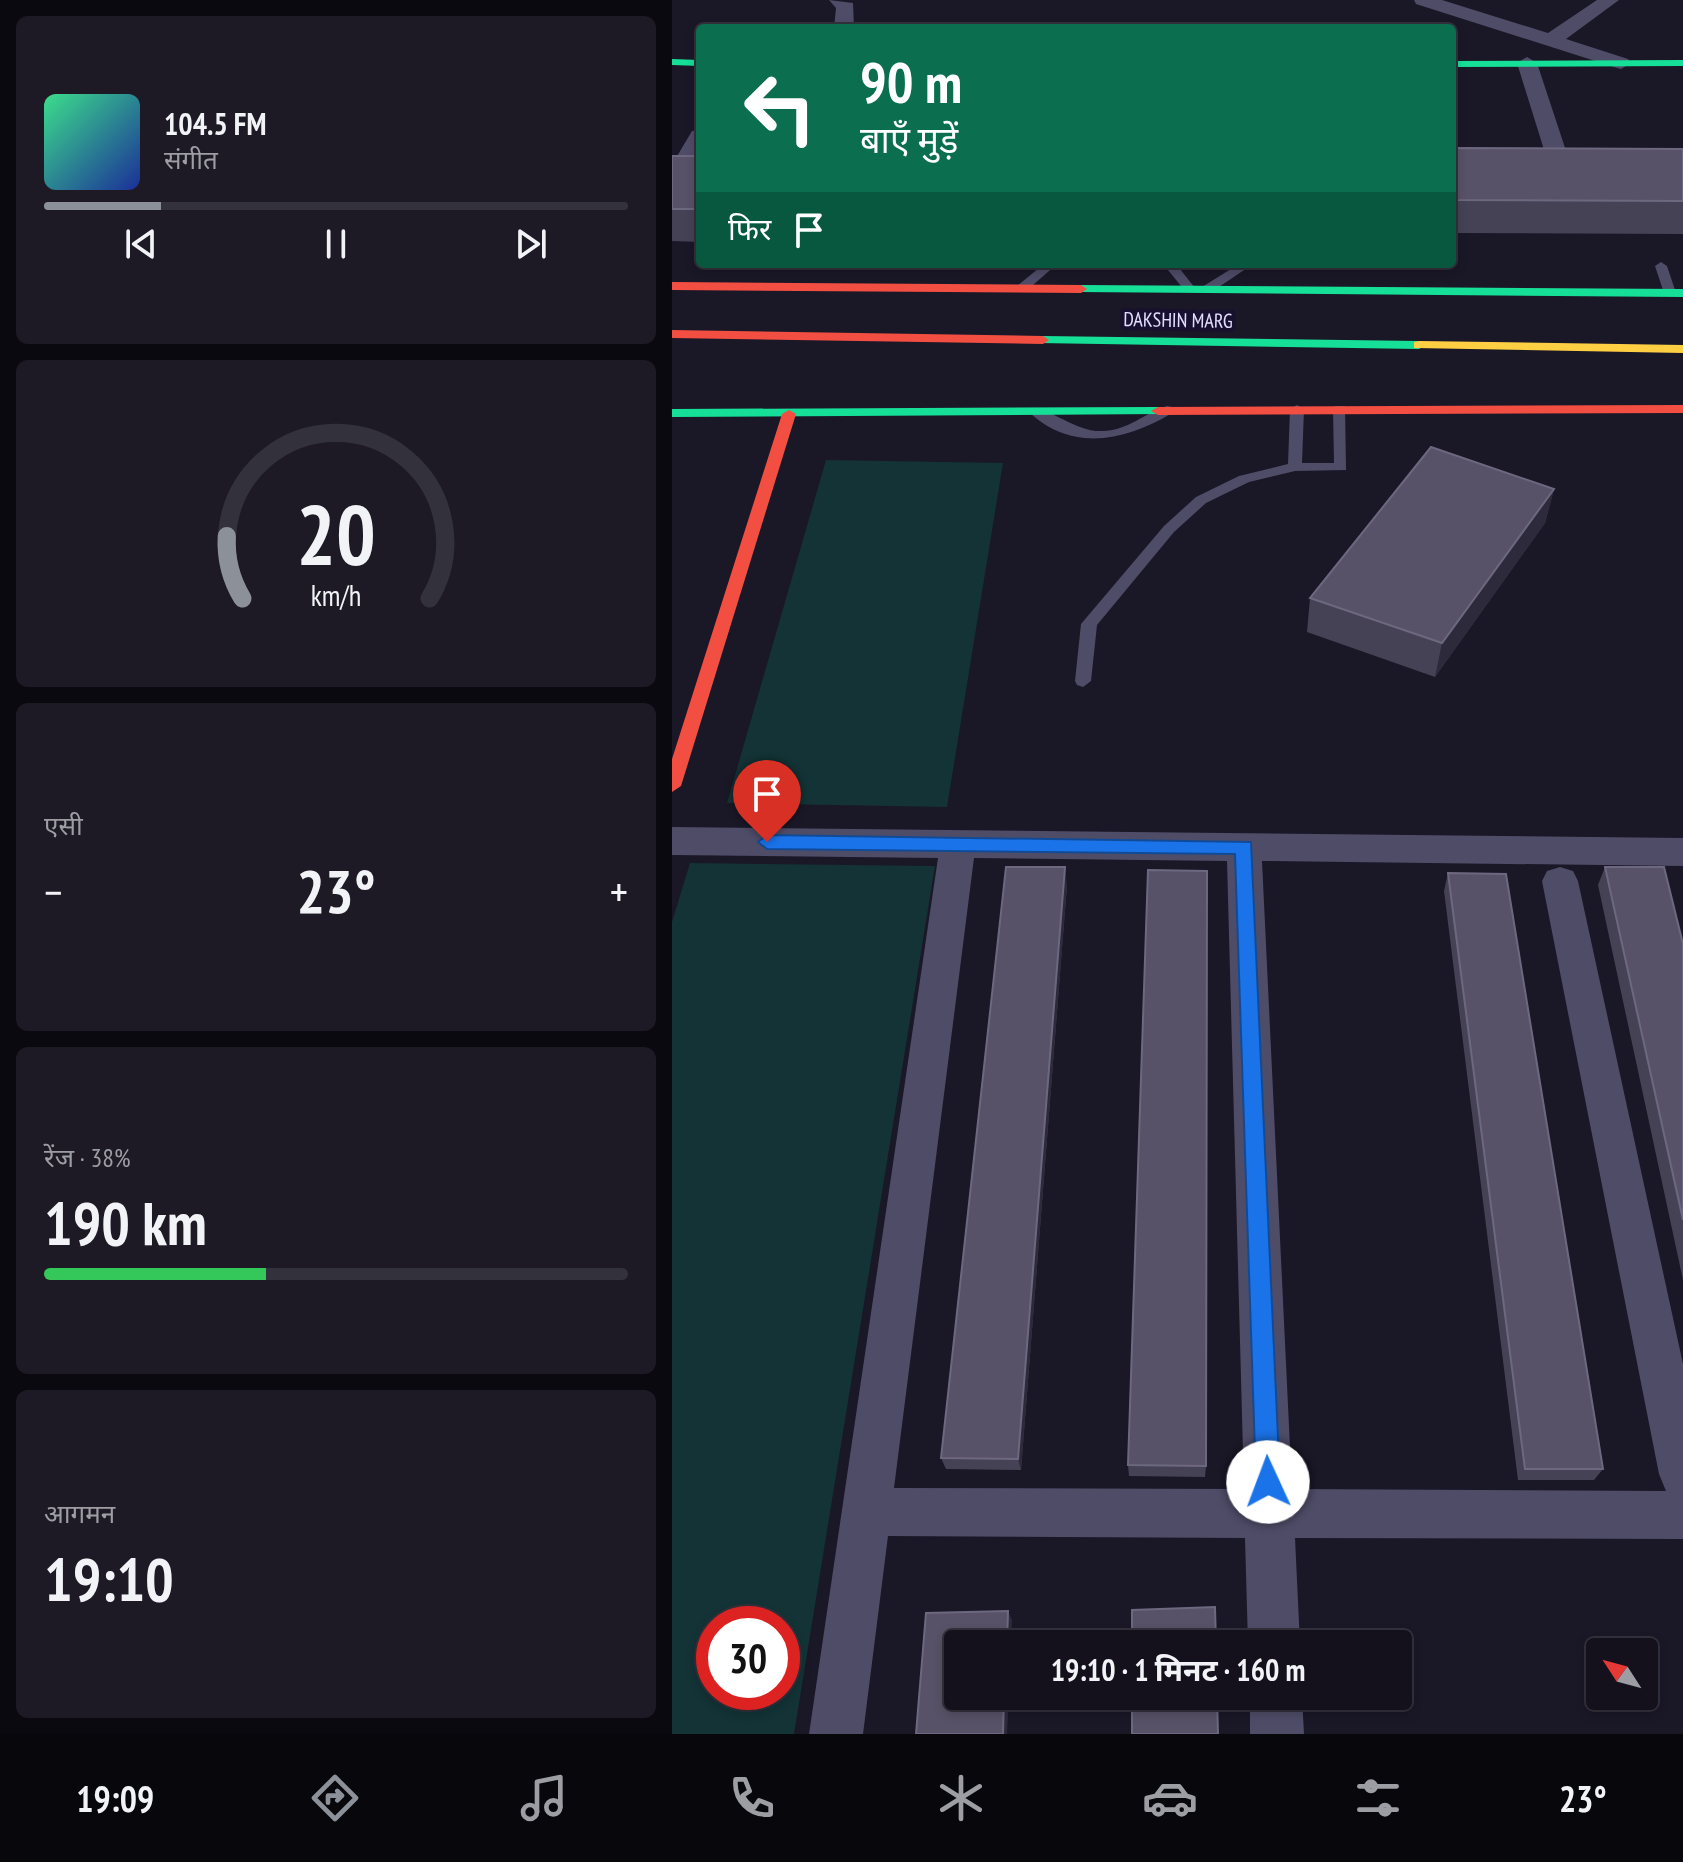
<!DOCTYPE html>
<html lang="hi">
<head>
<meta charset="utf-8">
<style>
	body { margin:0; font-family:"PT Sans Narrow","Noto Sans Devanagari",sans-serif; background:#1d1a26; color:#f1f3f6; height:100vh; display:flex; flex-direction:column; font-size:30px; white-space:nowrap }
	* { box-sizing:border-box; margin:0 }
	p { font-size:26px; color:#9d9da4 }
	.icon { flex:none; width:44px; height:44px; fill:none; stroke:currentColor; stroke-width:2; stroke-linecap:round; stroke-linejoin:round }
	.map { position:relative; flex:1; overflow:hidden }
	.side { display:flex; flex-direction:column; gap:16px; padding:16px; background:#0b0910; width:672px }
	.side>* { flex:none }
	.guide { position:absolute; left:24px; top:24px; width:760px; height:244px; border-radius:8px; box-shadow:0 4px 12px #0003,0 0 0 2px #33313b; background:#0b6e4f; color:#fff; overflow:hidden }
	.needle { width:52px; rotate:306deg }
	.tools { position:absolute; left:914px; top:1638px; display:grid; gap:16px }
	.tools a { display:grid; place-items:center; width:72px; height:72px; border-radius:8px; background:#14111d; box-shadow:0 4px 12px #0003,0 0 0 2px #33313b; font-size:40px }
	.speed { position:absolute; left:24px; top:1606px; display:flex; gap:16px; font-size:40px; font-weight:700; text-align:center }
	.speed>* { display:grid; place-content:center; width:104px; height:104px; border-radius:50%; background:#14111d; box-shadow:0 4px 12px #0003,0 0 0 2px #33313b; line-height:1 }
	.speed .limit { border:12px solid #d22; background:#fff; color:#111 }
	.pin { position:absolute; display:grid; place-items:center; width:68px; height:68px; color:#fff; margin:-82px -34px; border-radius:50% 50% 50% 0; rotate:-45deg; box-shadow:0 0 8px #0007 }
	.pin .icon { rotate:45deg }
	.me { position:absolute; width:88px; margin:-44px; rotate:358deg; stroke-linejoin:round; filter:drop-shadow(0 0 6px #0008) }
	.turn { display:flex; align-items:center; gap:28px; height:168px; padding:0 32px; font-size:36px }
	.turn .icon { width:104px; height:104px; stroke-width:2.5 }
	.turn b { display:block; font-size:56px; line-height:68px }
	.then { display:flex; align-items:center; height:76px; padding:0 32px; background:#0003; gap:16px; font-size:30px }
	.big { font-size:60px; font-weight:700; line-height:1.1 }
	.side .widget { flex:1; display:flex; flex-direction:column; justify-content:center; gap:12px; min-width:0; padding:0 28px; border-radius:12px; background:#1d1a26 }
	.side .dial { align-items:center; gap:0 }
	.dial svg { height:208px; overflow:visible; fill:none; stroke:#33313b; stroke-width:7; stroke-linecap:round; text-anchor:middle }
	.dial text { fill:#f1f3f6; stroke:none }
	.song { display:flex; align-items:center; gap:24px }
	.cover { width:96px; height:96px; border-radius:12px; background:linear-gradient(135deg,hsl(150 70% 55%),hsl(230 70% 35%)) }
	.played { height:8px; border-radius:4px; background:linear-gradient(90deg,#8c9099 20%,#33313b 20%) }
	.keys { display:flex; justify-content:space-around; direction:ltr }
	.heat { display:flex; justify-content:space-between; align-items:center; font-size:44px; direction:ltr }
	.charge { height:12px; border-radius:6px; background:linear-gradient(90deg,#34c759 38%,#33313b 0) }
	.trip { position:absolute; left:272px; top:1630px; width:468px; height:80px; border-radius:8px; background:#14111d; box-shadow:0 4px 12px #0003,0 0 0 2px #33313b; font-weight:700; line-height:80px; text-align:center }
	.dock { display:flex; height:128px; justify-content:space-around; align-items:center; background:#08070c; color:#9d9da4 }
	.dock .icon { width:56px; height:56px }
	.dock .on { color:#8c9099 }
	.dock b { font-size:36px; color:#f1f3f6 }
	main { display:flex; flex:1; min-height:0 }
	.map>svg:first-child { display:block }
	.green { fill:#133336; fill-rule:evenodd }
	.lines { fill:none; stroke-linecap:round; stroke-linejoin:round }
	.lane { fill:#4f4c68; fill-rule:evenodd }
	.street { fill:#4f4c68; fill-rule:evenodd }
	.fast { fill:#16e098; fill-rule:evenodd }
	.slow { fill:#ffcf43; fill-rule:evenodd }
	.jam { fill:#f24e42; fill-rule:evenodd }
	.wall { fill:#464255 }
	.shaded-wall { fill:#2d2a3b }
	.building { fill:#575267; stroke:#6d687f; stroke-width:2 }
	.route { fill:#1a73e8; stroke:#114b97; stroke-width:2 }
	.labels { text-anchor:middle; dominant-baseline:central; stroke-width:8; stroke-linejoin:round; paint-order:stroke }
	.far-street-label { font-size:20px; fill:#e3ddff; stroke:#17102e }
</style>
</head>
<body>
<main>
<section class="side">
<div class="widget">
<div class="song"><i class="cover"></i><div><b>104.5 FM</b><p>संगीत</p></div></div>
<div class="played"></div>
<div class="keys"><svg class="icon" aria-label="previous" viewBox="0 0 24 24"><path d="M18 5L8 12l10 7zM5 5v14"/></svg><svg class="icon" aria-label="pause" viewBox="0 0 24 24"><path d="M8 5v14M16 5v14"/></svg><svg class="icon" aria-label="next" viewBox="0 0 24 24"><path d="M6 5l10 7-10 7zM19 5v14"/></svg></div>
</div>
<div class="widget dial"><svg viewBox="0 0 100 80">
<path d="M14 69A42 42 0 1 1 86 69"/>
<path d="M14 69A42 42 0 0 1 8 45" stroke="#8c9099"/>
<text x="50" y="56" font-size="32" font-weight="700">20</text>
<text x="50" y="72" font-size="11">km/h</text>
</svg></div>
<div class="widget"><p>एसी</p>
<div class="heat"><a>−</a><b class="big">23°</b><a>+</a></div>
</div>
<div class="widget"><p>रेंज · 38%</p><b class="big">190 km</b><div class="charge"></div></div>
<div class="widget"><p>आगमन</p><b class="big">19:10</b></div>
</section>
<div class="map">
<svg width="1011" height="1734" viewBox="0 0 1011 1734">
	<rect width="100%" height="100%" fill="#1a1727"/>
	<path class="green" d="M154,460L331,463L275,807L55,803Z
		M18,863L263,866L122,1734H0V922ZM42,1624H110V1692H42Z"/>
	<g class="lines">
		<path class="lane" d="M989,262L995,266L1004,293L1002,296L992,293L983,266Z
			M372,264H385L353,292H345V286Z
			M486,264H504L523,288L521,291H513L496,270Z
			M567,264H581L538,293H530V287Z
			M625,405L632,409L630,463H662L661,409L663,406H673L674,470L623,471L577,482L534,503L502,532L425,625L419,681L411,687L405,685L403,681L409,624L492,526L524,497L567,476L616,464L618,409Z
			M495,406L500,407V413C454,441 399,453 356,411L358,408C376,406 403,432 430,431C456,431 472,413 495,406Z"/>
		<path class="street" d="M157,0L181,3L182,28H162L164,8Z
			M742,0H770L876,33L925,0H947L894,39L956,59L959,63L949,69L942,67L744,4Z
			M855,57L865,63L900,169L897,174H881L878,169L845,63Z
			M28,130C28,145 29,155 20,168H4L1,163L20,131Z
			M0,827L1011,838V866L590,861L620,1489L994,1491L987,1474L870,881L875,871L888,867L901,871L906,881L1011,1364V1539L623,1538L628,1644H576L573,1538L216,1536L191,1734H137L266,858L0,855ZM302,858L555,861L572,1489L222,1488Z
			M578,1696H630L632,1734H578Z"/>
		<path class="fast" d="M0,59L28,60V66L0,65Z
			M1011,60V66L780,67V61Z
			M409,285L1011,289V297L405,292L403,289Z
			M371,336L747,341L753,345L747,349L366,343V337Z
			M486,407L491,408V414L0,417V409Z"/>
		<path class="slow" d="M747,341L1011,345V353L742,348V342Z"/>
		<path class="jam" d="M0,282L409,285L415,289L409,293L0,290Z
			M0,330L371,336L377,340L371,344L0,338Z
			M1011,405V413L486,415L479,411L486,407Z
			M117,410L124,414L9,786L0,792V759L110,414Z"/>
	</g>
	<path class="wall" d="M780,148L1011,149V234L780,233Z
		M0,156H28V242L0,241Z
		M882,489L873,523L763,677L635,632L638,598Z
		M933,867L1011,944V1280L926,885Z
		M776,873L931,1469L922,1480H846L772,891Z
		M395,885L349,1470L274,1469L269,1458Z
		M456,1465L534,1466L533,1477L457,1476Z"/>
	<path class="shaded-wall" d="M882,489L873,523L763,677L770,643Z
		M393,867L395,885L349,1470L346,1459Z
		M336,1611L340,1620L339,1644H335Z
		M332,1696H337L335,1734H331Z"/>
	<path class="building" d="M780,148L1011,149V201L780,200Z
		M0,156H28V209H0Z
		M759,447L882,489L770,643L638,598Z
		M334,867H393L346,1459L269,1458Z
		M933,867H992L1011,944V1220Z
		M476,870L535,871L534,1466L456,1465Z
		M776,873L834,874L931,1469H853Z
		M543,1607L544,1644H460V1610Z
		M336,1611L335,1644H286V1696H332L331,1734H244L254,1613Z
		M460,1696H545L546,1734H460Z"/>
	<path class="route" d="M95,835L579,842L608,1482L605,1490L596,1494L588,1490L584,1482L563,854L95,849L86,842Z"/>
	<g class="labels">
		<g class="far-street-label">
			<text transform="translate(506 320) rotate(1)">DAKSHIN MARG</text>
		</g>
	</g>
</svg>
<div class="tools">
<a><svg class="needle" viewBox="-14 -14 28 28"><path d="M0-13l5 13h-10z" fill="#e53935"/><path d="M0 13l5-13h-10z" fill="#9d9da4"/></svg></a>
</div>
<div class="speed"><div class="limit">30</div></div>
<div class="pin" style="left:95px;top:842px;background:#d93025"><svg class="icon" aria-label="arrive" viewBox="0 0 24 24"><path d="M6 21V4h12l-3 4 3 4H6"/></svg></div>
<svg class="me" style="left:596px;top:1482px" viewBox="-20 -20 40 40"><circle r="19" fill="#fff"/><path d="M0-13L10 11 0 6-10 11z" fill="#1a73e8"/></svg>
<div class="trip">19:10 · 1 मिनट · 160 m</div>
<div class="guide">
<div class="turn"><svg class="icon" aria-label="left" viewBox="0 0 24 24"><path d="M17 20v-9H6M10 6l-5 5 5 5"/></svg><div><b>90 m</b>बाएँ मुड़ें</div></div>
<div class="then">फिर<svg class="icon" aria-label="arrive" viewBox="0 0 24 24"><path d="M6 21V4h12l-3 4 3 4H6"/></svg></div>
</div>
</div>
</main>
<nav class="dock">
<b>19:09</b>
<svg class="icon on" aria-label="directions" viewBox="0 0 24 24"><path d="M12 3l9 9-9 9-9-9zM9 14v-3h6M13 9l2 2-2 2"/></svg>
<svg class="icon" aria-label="music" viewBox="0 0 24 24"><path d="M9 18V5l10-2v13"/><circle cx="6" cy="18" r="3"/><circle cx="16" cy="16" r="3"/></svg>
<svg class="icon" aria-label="phone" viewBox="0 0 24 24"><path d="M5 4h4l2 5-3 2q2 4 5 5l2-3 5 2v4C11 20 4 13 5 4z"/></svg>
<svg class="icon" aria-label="climate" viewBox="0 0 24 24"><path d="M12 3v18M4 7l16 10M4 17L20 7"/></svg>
<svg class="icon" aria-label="car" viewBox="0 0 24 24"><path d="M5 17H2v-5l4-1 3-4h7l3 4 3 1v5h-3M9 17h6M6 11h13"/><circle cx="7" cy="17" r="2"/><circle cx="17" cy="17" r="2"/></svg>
<svg class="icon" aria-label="filters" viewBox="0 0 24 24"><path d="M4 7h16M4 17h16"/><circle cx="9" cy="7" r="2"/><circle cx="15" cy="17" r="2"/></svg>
<b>23°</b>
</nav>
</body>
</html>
